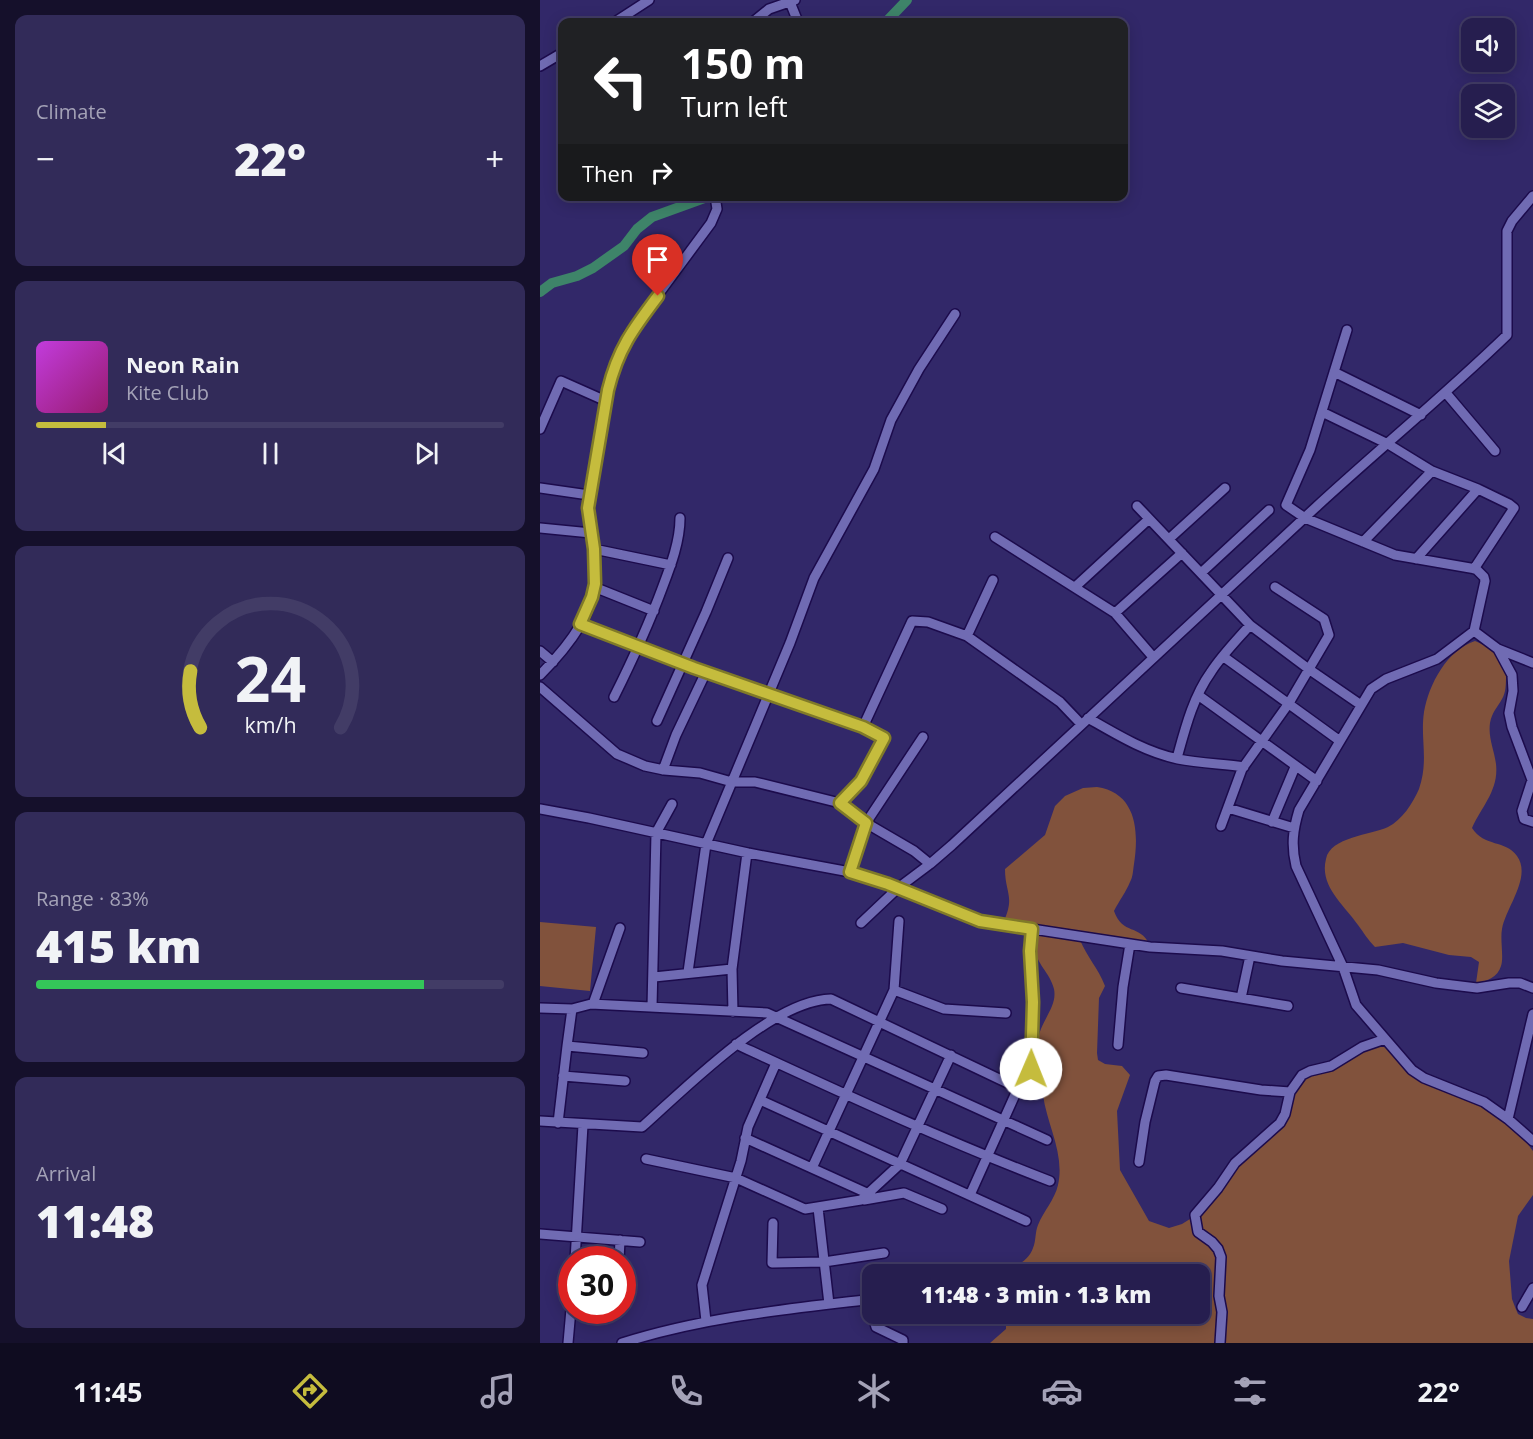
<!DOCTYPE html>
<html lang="en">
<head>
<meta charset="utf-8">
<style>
	body { margin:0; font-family:"Open Sans",sans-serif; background:#322b59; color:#f1f3f6; height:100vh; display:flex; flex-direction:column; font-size:22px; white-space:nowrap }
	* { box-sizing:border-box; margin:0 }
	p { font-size:20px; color:#a4a2b7 }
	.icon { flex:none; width:33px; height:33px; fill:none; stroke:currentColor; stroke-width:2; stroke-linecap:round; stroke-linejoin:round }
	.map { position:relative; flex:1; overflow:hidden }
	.sheet { display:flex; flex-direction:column; gap:15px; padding:15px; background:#15102b; width:540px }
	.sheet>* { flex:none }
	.guide { position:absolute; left:18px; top:18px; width:570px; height:183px; border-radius:12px; box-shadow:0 3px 15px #0003,0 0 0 2px #423c66; background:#202124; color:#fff; overflow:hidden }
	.tools { position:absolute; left:921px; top:18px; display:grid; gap:12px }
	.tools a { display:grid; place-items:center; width:54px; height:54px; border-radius:12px; background:#261e4f; box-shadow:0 3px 15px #0003,0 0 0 2px #423c66; font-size:30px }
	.speed { position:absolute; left:18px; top:1246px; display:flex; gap:12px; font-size:30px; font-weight:700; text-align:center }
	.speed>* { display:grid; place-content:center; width:78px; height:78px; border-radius:50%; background:#261e4f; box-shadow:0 3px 15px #0003,0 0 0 2px #423c66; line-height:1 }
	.speed .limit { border:9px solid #d22; background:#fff; color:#111 }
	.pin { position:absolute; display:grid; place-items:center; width:51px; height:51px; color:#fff; margin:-62px -26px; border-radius:50% 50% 50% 0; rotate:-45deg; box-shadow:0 0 6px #0007 }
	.pin .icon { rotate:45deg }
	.me { position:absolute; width:66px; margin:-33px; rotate:1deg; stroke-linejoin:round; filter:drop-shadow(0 0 4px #0008) }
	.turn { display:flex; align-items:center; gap:21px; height:126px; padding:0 24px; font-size:27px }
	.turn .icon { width:78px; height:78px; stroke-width:2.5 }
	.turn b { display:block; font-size:42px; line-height:51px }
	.then { display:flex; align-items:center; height:57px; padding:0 24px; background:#0003; gap:12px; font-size:22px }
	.big { font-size:45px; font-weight:800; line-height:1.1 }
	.sheet .widget { flex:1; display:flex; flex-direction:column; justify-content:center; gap:9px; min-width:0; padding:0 21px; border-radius:12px; background:#322b59 }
	.sheet .dial { align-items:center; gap:0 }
	.dial svg { height:156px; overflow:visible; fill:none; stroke:#423c66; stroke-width:7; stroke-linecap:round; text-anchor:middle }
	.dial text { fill:#f1f3f6; stroke:none }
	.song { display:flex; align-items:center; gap:18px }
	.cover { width:72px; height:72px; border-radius:9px; background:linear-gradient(135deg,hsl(290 70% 55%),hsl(320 70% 35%)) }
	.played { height:6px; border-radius:3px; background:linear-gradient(90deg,#c5bc3d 15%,#423c66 15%) }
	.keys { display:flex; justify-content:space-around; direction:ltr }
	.heat { display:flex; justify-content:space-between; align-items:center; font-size:33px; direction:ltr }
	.charge { height:9px; border-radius:4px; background:linear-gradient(90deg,#34c759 83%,#423c66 0) }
	.trip { position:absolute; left:322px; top:1264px; width:348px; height:60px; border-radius:12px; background:#261e4f; box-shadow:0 3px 15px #0003,0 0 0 2px #423c66; font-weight:800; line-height:60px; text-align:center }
	.menu { display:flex; height:96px; justify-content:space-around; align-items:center; background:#0f0c20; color:#a4a2b7 }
	.menu .icon { width:42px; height:42px }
	.menu .current { color:#c5bc3d }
	.menu b { font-size:27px; color:#f1f3f6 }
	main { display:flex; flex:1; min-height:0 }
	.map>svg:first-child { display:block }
	.green { fill:#81523c }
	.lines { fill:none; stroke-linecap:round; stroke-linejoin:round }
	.river { stroke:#3e8469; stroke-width:10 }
	.minor-casing { stroke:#1c0b4c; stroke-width:12 }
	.minor { stroke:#706bb3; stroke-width:9 }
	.route-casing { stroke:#807a28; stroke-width:15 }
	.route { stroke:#c5bc3d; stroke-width:10 }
</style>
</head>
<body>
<main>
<section class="sheet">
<div class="widget"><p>Climate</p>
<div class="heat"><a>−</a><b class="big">22°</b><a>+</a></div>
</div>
<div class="widget">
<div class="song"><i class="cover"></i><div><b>Neon Rain</b><p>Kite Club</p></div></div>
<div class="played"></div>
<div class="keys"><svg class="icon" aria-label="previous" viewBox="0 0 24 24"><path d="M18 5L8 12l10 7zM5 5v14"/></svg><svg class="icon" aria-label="pause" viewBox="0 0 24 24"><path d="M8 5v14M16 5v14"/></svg><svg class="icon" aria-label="next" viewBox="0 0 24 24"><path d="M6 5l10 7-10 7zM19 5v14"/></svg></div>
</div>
<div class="widget dial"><svg viewBox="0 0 100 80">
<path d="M14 69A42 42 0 1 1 86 69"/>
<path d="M14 69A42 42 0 0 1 9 40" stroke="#c5bc3d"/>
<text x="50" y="56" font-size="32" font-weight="700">24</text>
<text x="50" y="72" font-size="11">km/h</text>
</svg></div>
<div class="widget"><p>Range · 83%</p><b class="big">415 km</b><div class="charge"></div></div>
<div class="widget"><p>Arrival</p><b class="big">11:48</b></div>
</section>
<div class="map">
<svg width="993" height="1343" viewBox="0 0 993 1343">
	<rect width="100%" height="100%" fill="#322869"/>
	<path class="green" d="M935,641C954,649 965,655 966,676C966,683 966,693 962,699C957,708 952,712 950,723C948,738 954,749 956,764C959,790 942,806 932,828C944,847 966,840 977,856C992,877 966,907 962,929C960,940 964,958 961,966C958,977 946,982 936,983L939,962L931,957L909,955L863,943L835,947C828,940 824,933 818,925C804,905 779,886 786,859C790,837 831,835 848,827C862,820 873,803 879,789C889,760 880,739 884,712C889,684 907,650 935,641Z
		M557,787C597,793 599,832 594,864C593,870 593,877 590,882C586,892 579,901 574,911C583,936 599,923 610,945L553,933L464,921C475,896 465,893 465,869L505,835L515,806L525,796L543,788Z
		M0,922L56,927L50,991L0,986Z
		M498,934L540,940C547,957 558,968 565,986L559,998L557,1053L558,1060L565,1064L582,1066L590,1075L577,1111L580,1170L609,1221L629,1228L642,1224L658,1214L682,1191L692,1172L742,1125L756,1091L767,1078L773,1075L790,1072L822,1052L841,1046L847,1048L881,1081L946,1107L984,1139L993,1151V1195L978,1216L969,1261L972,1299L975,1307L978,1314L986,1318L993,1319V1343H450L466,1329V1314H660V1275H458C471,1268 488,1263 493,1248C496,1241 495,1232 498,1225C503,1212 515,1199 518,1185C525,1154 507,1125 503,1095C501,1078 498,1062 498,1045C497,1023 518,1009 514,989C509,968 488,961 498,934Z"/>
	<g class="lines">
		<path class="river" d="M346,22L367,0
			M0,292L12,283L37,276L53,268L84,246L97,229L112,217L170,196"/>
		<defs>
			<path id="minor" d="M250,2L258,22
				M75,22L109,0
				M213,22L229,9L255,0
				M0,66L22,53
				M807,330L770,450L746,505L765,518L855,555L936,569L944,577L945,581L934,631L897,659L846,679L831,689L759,810C753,830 751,845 756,866L803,967L816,1005L872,1070L884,1078L944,1102L968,1119L993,1141
				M794,372L881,415
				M906,393L955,451
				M782,412L848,444L892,471L938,489L969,504L974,508L934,569
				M0,429L21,381L66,401
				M0,488L49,495
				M597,506L710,625L770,670L821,705
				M0,528L51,533
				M455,537L575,613L613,657
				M629,539L685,488
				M823,542L892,471
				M54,549L131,565
				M876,559L938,489
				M661,573L729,510
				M54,587L114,611
				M535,587L609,519
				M575,613L642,553
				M40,624L166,672L323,727L344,738L321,781L300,803
				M934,631L958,649L993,663
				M427,636L453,580
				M958,649L972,675L973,691L969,713L972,727L992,780L982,811L984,819L993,822
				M0,651L13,662
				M684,657L800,741
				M0,675C23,652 52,617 55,584C56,574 55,562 54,551C52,532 48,514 49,495L68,390L80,354L89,334L171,223L177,209L175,196
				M0,687L77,754L105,766L124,770L160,773L192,782H215L300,803L326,823L374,851L390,864
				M658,695L777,781
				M74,697C92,661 109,624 123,586C131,565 140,541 140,518
				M548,718C576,734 605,752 638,759C659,763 682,764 704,767
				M117,721L166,612L188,558
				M323,727L372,621L388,622L427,636L520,702L541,724
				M637,758C645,729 653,697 671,672C682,655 697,640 710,625
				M123,770L136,735L166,672
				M688,808L754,828
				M0,809L49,818L208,853L310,872L348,884L440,921L610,947L682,951L742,961L838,970L896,983L937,988L969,983H980L993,988
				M732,822L755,767
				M681,826L702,769L749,703L789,635L784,619L735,587
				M310,872L326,823L383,737
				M321,923L358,888L390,864L412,845C532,733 653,620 775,508C838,450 905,395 967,335V231L972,221L993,196
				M148,972L166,844L250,643L274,578L334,469L351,420L379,369L415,314
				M114,977L192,969
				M641,988L748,1006
				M354,990L404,1009L466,1013
				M701,998L710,956
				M53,1004L80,928
				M112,1007L116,833L132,804
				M0,1008L32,1009L51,1004L227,1013L507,1140
				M193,1012L192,969L207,853
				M196,1044C300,1092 403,1140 510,1181
				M578,1045L583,987L590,944
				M27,1046L32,1009
				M23,1076L85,1081
				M220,1100L486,1221
				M968,1119L993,1014
				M0,1121L102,1127C146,1088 232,1000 291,999L478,1088
				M18,1123L27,1046L103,1053
				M205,1138L329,1194
				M106,1159L196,1178L265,1209L321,1200L360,1164L411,1055
				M599,1162L605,1122L615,1081L618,1076L626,1075L721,1090L750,1092
				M272,1168L354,990L359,921
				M430,1195L478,1088L491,1069L493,1002L490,951L492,929
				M324,1200L364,1193L402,1209
				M278,1208L289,1304
				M233,1223L232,1263L284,1262L344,1253
				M0,1234L100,1242
				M35,1260L43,1125
				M79,1260L80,1240
				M329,1300L336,1327L363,1340V1343
				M982,1307L993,1288
				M166,1321L162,1285L201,1161L208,1127L236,1063
				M28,1343L32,1298
				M82,1343C164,1317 248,1309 333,1299
				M680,1343L682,1312L679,1296L681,1257L678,1249L672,1242L658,1232L655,1215L678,1188L695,1163L740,1123L745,1114L750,1092L762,1075L770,1071L791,1066L822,1047L845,1039"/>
		</defs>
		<use href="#minor" class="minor-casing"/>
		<use href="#minor" class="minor"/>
	</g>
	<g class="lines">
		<defs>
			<path id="route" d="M118,296C93,329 78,349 68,390L48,508L54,549L55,584L52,597L40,624L154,668L323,727L344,738L321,781L300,803L326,823L310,872L348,884L440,921L492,929L490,951L493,1002L491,1069"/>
		</defs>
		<use href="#route" class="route-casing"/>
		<use href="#route" class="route"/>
	</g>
</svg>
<div class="tools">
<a><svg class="icon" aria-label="sound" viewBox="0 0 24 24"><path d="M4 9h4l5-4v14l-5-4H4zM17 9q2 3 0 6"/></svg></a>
<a><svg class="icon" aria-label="layers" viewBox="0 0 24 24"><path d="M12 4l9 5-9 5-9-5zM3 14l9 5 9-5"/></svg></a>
</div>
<div class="speed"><div class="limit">30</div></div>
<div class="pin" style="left:118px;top:296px;background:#d93025"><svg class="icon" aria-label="arrive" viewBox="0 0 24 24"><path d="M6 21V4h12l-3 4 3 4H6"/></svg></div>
<svg class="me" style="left:491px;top:1069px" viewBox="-20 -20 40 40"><circle r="19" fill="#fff"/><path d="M0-13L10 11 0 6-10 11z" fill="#c5bc3d"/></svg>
<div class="trip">11:48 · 3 min · 1.3 km</div>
<div class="guide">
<div class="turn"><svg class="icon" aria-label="left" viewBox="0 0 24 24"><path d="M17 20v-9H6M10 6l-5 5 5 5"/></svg><div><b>150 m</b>Turn left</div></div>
<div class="then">Then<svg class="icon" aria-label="right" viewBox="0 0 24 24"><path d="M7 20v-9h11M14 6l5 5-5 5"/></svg></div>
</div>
</div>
</main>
<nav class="menu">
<b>11:45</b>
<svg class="icon current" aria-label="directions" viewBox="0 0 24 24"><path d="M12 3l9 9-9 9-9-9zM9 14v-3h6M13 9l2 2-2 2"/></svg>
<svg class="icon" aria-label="music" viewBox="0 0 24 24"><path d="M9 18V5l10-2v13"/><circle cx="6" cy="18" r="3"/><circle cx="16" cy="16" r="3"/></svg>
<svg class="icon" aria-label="phone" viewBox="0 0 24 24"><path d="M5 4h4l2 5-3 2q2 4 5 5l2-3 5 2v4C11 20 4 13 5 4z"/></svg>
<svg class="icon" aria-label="climate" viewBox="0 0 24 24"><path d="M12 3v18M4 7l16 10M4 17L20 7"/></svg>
<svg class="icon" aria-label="car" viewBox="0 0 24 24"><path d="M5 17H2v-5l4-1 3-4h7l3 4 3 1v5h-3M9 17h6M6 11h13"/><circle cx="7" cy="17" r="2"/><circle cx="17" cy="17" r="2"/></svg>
<svg class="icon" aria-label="filters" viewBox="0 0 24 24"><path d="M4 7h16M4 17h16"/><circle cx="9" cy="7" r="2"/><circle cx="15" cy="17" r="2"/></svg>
<b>22°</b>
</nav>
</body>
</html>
